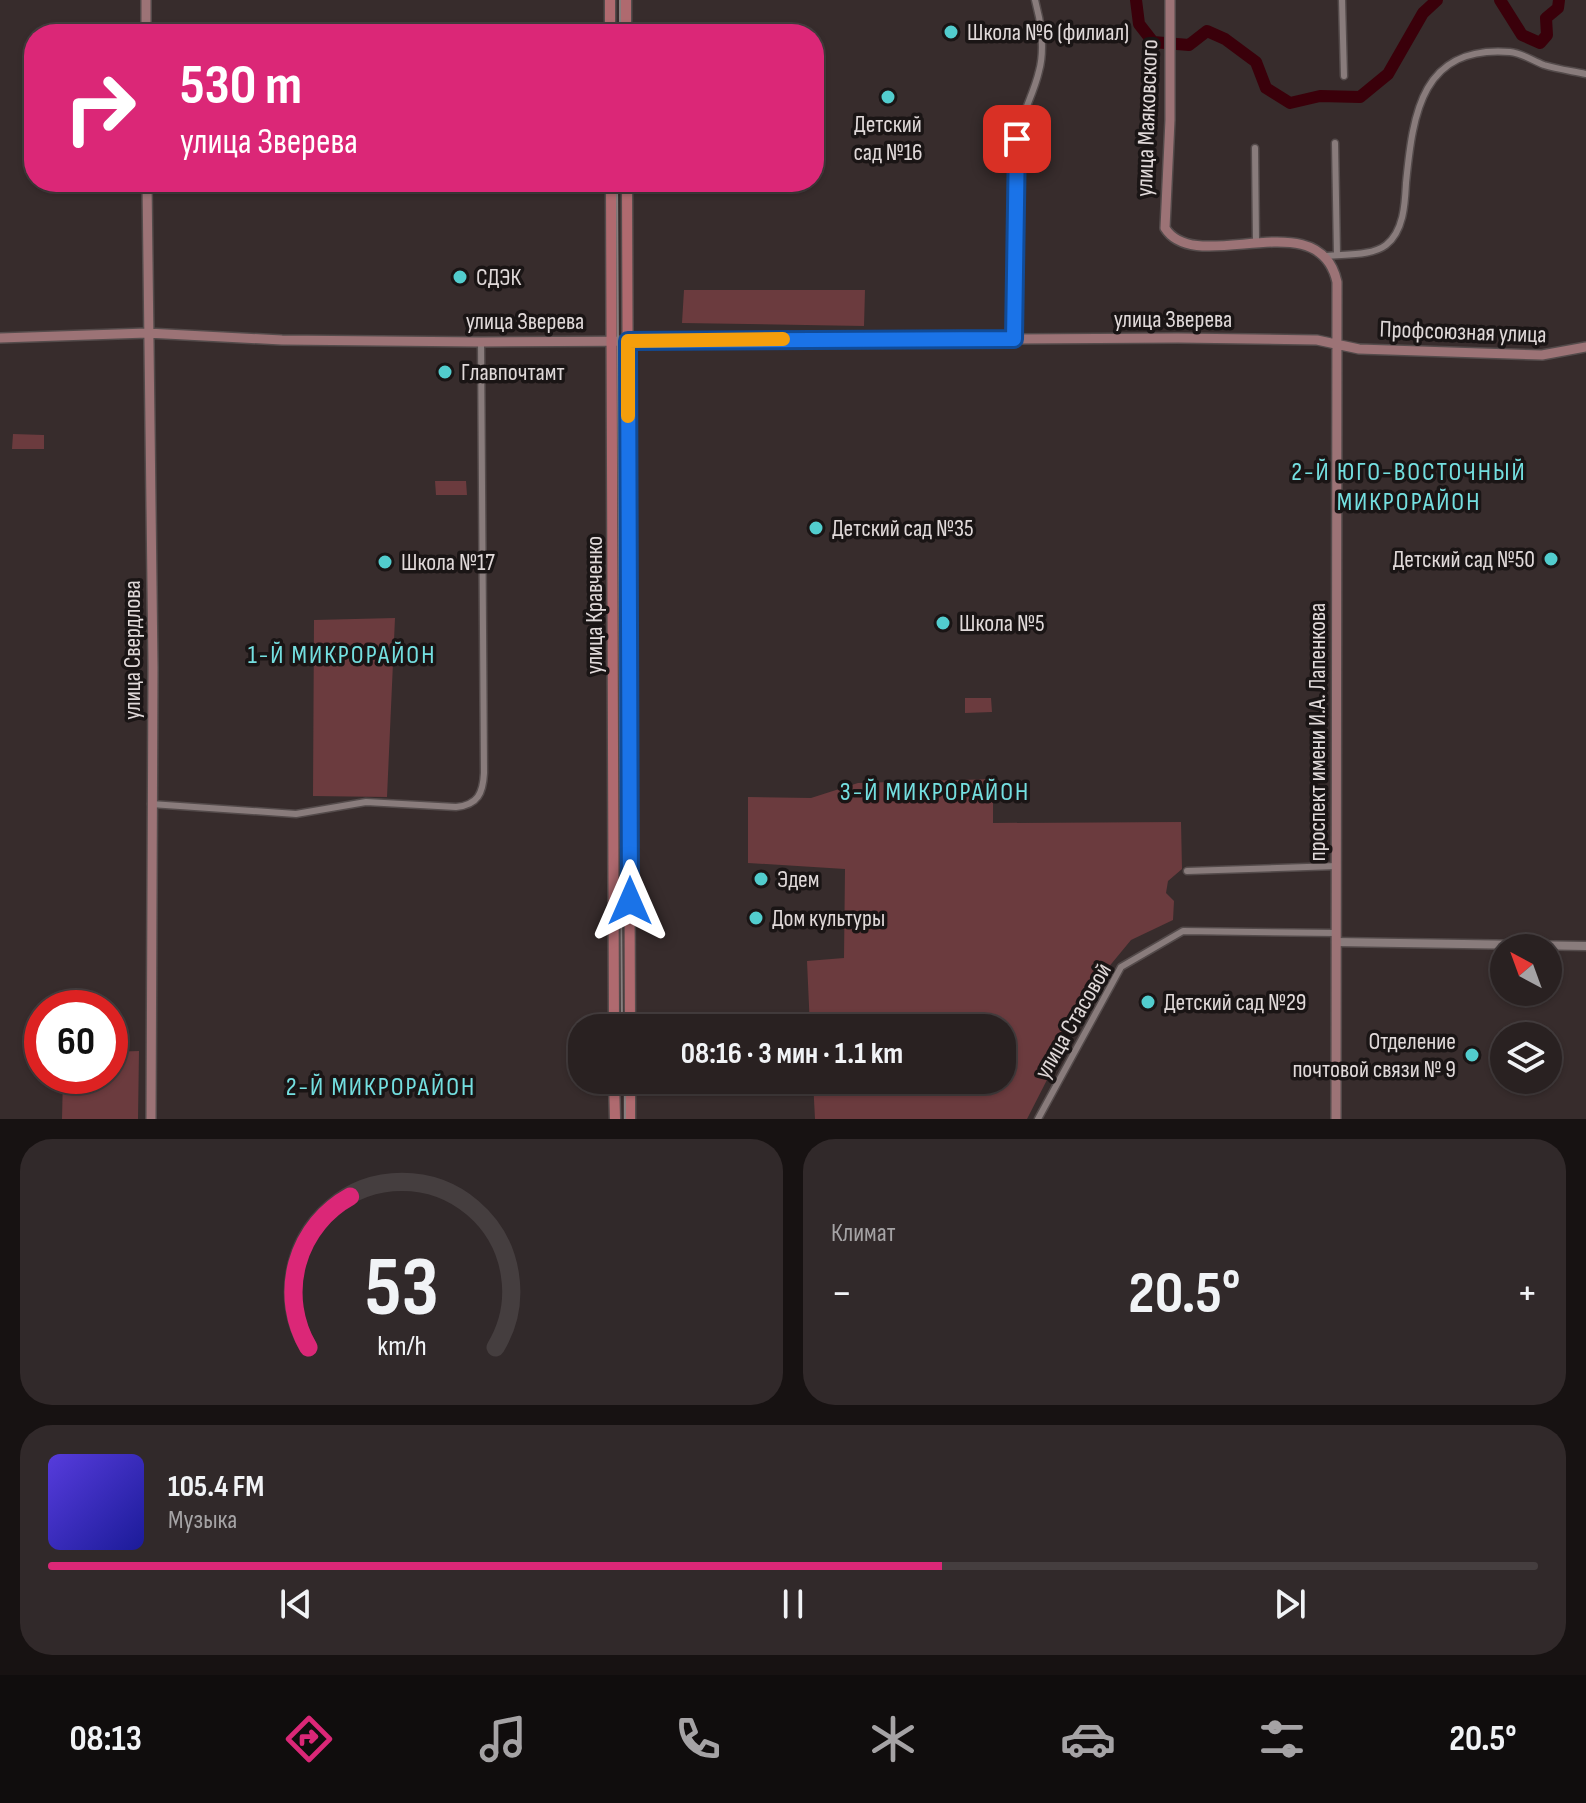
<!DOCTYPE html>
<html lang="ru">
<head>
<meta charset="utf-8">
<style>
	body { margin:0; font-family:"Sofia Sans Condensed",sans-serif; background:#31292a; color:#f1f3f6; height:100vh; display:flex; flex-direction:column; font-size:30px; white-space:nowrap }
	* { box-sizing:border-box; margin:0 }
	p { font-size:26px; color:#a5a3a5 }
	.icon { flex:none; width:44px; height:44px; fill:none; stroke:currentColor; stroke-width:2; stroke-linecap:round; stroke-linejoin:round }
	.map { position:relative; height:1119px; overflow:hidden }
	.drawer { display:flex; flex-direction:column; gap:20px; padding:20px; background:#171212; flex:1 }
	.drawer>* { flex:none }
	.hud { position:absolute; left:24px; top:24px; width:800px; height:168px; border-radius:32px; box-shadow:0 2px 6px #0004,0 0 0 2px #453e3f; background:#db2777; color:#fff; overflow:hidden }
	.needle { width:52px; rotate:319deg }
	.controls { position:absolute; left:1490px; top:934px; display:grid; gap:16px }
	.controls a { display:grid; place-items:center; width:72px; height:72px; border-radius:50%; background:#292121; box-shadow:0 2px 6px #0004,0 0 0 2px #453e3f; font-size:40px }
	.speed { position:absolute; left:24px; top:990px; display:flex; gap:16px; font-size:40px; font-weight:700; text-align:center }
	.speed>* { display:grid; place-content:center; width:104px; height:104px; border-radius:50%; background:#292121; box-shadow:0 2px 6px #0004,0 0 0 2px #453e3f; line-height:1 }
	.speed .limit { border:12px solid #d22; background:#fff; color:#111 }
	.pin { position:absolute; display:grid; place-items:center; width:68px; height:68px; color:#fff; margin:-34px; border-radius:16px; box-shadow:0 4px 12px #0006 }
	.me { position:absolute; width:88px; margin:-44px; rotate:0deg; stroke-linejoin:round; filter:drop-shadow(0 0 6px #0008) }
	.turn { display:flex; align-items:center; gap:28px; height:168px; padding:0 24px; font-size:36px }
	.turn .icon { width:104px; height:104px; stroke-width:2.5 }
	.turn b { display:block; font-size:56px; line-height:68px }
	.big { font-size:60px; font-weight:700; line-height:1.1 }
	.drawer .widget { flex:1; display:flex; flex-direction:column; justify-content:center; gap:12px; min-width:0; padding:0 28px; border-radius:32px; background:#31292a }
	.drawer .dial { align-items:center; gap:0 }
	.dial svg { height:208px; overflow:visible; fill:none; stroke:#453e3f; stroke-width:7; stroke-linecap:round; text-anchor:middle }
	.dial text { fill:#f1f3f6; stroke:none }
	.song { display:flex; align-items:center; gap:24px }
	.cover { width:96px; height:96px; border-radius:12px; background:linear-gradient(135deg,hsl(250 70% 55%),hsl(240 70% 35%)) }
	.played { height:8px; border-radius:4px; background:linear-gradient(90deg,#db2777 60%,#453e3f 60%) }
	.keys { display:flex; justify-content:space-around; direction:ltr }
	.heat { display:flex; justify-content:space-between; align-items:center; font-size:44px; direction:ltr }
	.drawer .tiles { flex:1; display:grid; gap:20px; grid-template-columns:1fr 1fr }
	.widget:last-child { grid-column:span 2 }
	.trip { position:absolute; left:568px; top:1014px; width:448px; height:80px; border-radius:32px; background:#292121; box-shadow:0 2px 6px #0004,0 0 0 2px #453e3f; font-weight:700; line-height:80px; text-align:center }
	.dock { display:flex; height:128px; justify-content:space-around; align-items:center; background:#100d0d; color:#a5a3a5 }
	.dock .icon { width:56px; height:56px }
	.dock .on { color:#db2777 }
	.dock b { font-size:36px; color:#f1f3f6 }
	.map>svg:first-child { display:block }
	.park { fill:#6b3b3e }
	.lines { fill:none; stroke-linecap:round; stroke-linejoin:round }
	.river { stroke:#3a000a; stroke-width:12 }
	.minor-casing { stroke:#544b4b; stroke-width:9 }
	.tertiary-casing { stroke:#544b4b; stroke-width:11 }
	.secondary-casing { stroke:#544b4b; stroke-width:12 }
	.primary-casing { stroke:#544b4b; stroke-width:13 }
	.minor { stroke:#897c7c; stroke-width:6 }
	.tertiary { stroke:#897c7c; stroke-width:8 }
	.secondary { stroke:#9c7376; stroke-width:9 }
	.primary { stroke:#af6a6f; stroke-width:10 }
	.tram { stroke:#877e7e; stroke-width:2 }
	.route-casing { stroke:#114b97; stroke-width:20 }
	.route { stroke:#1a73e8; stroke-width:14 }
	.slow { stroke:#f59e0b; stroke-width:14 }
	.poi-dot { fill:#52cdce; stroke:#1a1515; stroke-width:3 }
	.labels { text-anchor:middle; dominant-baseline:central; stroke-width:7; stroke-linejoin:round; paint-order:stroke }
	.poi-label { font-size:24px; fill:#e0d9d9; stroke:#1a1515; text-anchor:start }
	.street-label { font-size:24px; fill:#e0d9d9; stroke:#1a1515 }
	.neighbourhood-label { font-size:26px; letter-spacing:2px; fill:#74e0e1; stroke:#1a1515 }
</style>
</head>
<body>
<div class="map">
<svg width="1586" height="1119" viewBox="0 0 1586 1119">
	<rect width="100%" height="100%" fill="#372c2c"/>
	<path class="park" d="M684,290H865L864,326L682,323Z
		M13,434L44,435V449H12Z
		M435,481H466L467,495H436Z
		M395,618L387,797L313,796L314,620Z
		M965,698H991L992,712L965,713Z
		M993,779V823L1181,822L1182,869L1168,881L1166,893L1174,901L1173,920L1131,940L1098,980L1027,1119H815L813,1080H1002V1028H810L807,961L844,958L845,869L748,863V797L811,798L858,783Z
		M139,1051L138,1119H62L63,1076H110V1052Z"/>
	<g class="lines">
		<path class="river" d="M1136,0L1139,24L1153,42L1189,45L1207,31L1225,39L1256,62L1266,88L1290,103L1320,96L1360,97L1388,74L1423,13L1437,0
			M1500,0L1522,35L1540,43L1547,35L1546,18L1558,8L1559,0"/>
		<defs>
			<path id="minor" d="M1342,0L1344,76
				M1335,143L1337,255
				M1255,148L1256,241
				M1327,256C1344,254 1372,256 1386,245C1404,231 1405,203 1406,183C1413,112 1422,45 1510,52C1522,53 1533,61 1544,65C1557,69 1572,71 1586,74
				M1014,339L1017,139C1021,114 1034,94 1039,71C1045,50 1041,21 1035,0
				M151,804L296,814L366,802L456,807C478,805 483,793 484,773L481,342
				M1187,871L1337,866
				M1038,1119L1121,967L1183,931L1336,933"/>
			<path id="tertiary" d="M1336,942L1586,946"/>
			<path id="secondary" d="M146,0V34
				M1170,0V120L1165,228C1196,278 1319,200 1337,282L1336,1119
				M147,182L153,667L151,1119
				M0,338L147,333L282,340L481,342L1178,338L1317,340L1359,349L1542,355L1586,347"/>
			<path id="primary" d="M610,0V34
				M626,0V34
				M611,182L614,1028
				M627,182L630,1028
				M614,1080L615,1119
				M630,1080V1119"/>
		</defs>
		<use href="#minor" class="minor-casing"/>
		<use href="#tertiary" class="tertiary-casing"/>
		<use href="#secondary" class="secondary-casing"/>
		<use href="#primary" class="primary-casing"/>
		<use href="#minor" class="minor"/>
		<use href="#tertiary" class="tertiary"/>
		<use href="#secondary" class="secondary"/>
		<use href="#primary" class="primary"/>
		<path class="tram" d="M620,34V0
			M617,182L622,1028
			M625,1080V1119"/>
	</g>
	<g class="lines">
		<defs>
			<path id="route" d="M630,901L628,341L1014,339L1017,139"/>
		</defs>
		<use href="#route" class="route-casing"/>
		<use href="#route" class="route"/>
		<path class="slow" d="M628,416V341L783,339"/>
	</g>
	<g class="poi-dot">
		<circle cx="951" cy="32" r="8"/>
		<circle cx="888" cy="97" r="8"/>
		<circle cx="460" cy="277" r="8"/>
		<circle cx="445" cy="372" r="8"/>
		<circle cx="816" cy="528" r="8"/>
		<circle cx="1551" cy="559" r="8"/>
		<circle cx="385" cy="562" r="8"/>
		<circle cx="943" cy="623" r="8"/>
		<circle cx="761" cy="879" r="8"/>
		<circle cx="756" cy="918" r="8"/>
		<circle cx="1148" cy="1002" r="8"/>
		<circle cx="1472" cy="1055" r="8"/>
	</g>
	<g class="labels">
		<g class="poi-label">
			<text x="967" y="32">Школа №6 (филиал)</text>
			<text x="888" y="124" text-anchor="middle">Детский<tspan x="888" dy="28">сад №16</tspan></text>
			<text x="476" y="277">СДЭК</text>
			<text x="461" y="372">Главпочтамт</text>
			<text x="832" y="528">Детский сад №35</text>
			<text x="1535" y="559" text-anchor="end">Детский сад №50</text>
			<text x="401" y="562">Школа №17</text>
			<text x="959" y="623">Школа №5</text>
			<text x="777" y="879">Эдем</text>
			<text x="772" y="918">Дом культуры</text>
			<text x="1164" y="1002">Детский сад №29</text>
			<text x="1456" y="1041" text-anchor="end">Отделение<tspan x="1456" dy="28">почтовой связи № 9</tspan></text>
		</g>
		<g class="street-label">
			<text transform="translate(1147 118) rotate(-88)">улица Маяковского</text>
			<text x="1173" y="319">улица Зверева</text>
			<text x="525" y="321">улица Зверева</text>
			<text transform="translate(1463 332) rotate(2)">Профсоюзная улица</text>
			<text transform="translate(594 605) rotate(-90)">улица Кравченко</text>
			<text transform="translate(132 650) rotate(-90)">улица Свердлова</text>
			<text transform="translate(1317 732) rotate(-90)">проспект имени И.А. Лапенкова</text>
			<text transform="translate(1073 1021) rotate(-60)">улица Стасовой</text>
		</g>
		<g class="neighbourhood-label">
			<text x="1409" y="472">2-Й ЮГО-ВОСТОЧНЫЙ<tspan x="1409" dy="30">МИКРОРАЙОН</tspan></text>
			<text x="342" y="655">1-Й МИКРОРАЙОН</text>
			<text x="935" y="792">3-Й МИКРОРАЙОН</text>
			<text x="381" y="1087">2-Й МИКРОРАЙОН</text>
		</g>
	</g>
</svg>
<div class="controls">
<a><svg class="needle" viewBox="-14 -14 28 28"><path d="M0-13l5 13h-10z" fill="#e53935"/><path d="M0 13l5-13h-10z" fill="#a5a3a5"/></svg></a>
<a><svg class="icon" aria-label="layers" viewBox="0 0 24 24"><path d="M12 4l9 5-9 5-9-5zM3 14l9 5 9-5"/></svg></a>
</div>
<div class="speed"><div class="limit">60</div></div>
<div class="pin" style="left:1017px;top:139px;background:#d93025"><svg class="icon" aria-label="arrive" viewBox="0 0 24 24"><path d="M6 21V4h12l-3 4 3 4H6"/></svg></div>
<svg class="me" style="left:630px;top:901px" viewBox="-20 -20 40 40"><path d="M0-17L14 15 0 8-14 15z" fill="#1a73e8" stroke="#fff" stroke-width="4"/></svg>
<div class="trip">08:16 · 3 мин · 1.1 km</div>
<div class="hud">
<div class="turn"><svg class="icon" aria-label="right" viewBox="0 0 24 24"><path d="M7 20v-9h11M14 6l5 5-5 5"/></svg><div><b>530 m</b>улица Зверева</div></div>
</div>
</div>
<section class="drawer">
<div class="tiles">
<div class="widget dial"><svg viewBox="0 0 100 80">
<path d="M14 69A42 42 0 1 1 86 69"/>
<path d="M14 69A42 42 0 0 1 30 11" stroke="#db2777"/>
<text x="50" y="56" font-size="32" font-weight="700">53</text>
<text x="50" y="72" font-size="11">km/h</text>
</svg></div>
<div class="widget"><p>Климат</p>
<div class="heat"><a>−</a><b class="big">20.5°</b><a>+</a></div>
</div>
<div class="widget">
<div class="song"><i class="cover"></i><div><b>105.4 FM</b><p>Музыка</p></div></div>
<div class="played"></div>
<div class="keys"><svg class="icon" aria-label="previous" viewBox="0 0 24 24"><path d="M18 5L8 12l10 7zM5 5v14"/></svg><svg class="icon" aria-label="pause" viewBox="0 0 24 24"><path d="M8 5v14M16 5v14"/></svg><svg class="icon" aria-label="next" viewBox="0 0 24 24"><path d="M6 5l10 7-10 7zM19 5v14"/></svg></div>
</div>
</div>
</section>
<nav class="dock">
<b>08:13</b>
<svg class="icon on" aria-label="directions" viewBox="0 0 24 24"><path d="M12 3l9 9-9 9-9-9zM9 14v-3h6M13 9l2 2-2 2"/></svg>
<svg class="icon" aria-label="music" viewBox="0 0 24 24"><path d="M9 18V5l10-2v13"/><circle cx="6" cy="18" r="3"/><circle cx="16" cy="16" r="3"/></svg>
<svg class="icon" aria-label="phone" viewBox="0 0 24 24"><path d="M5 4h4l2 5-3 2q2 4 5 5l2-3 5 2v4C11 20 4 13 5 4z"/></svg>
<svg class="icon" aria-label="climate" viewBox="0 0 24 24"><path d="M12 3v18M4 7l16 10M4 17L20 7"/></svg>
<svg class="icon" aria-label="car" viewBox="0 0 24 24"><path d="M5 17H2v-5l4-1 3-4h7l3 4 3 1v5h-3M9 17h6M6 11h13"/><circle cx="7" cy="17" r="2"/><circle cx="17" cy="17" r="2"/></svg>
<svg class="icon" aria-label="filters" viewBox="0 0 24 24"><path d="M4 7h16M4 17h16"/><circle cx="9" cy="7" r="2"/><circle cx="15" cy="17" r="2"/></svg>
<b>20.5°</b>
</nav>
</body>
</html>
